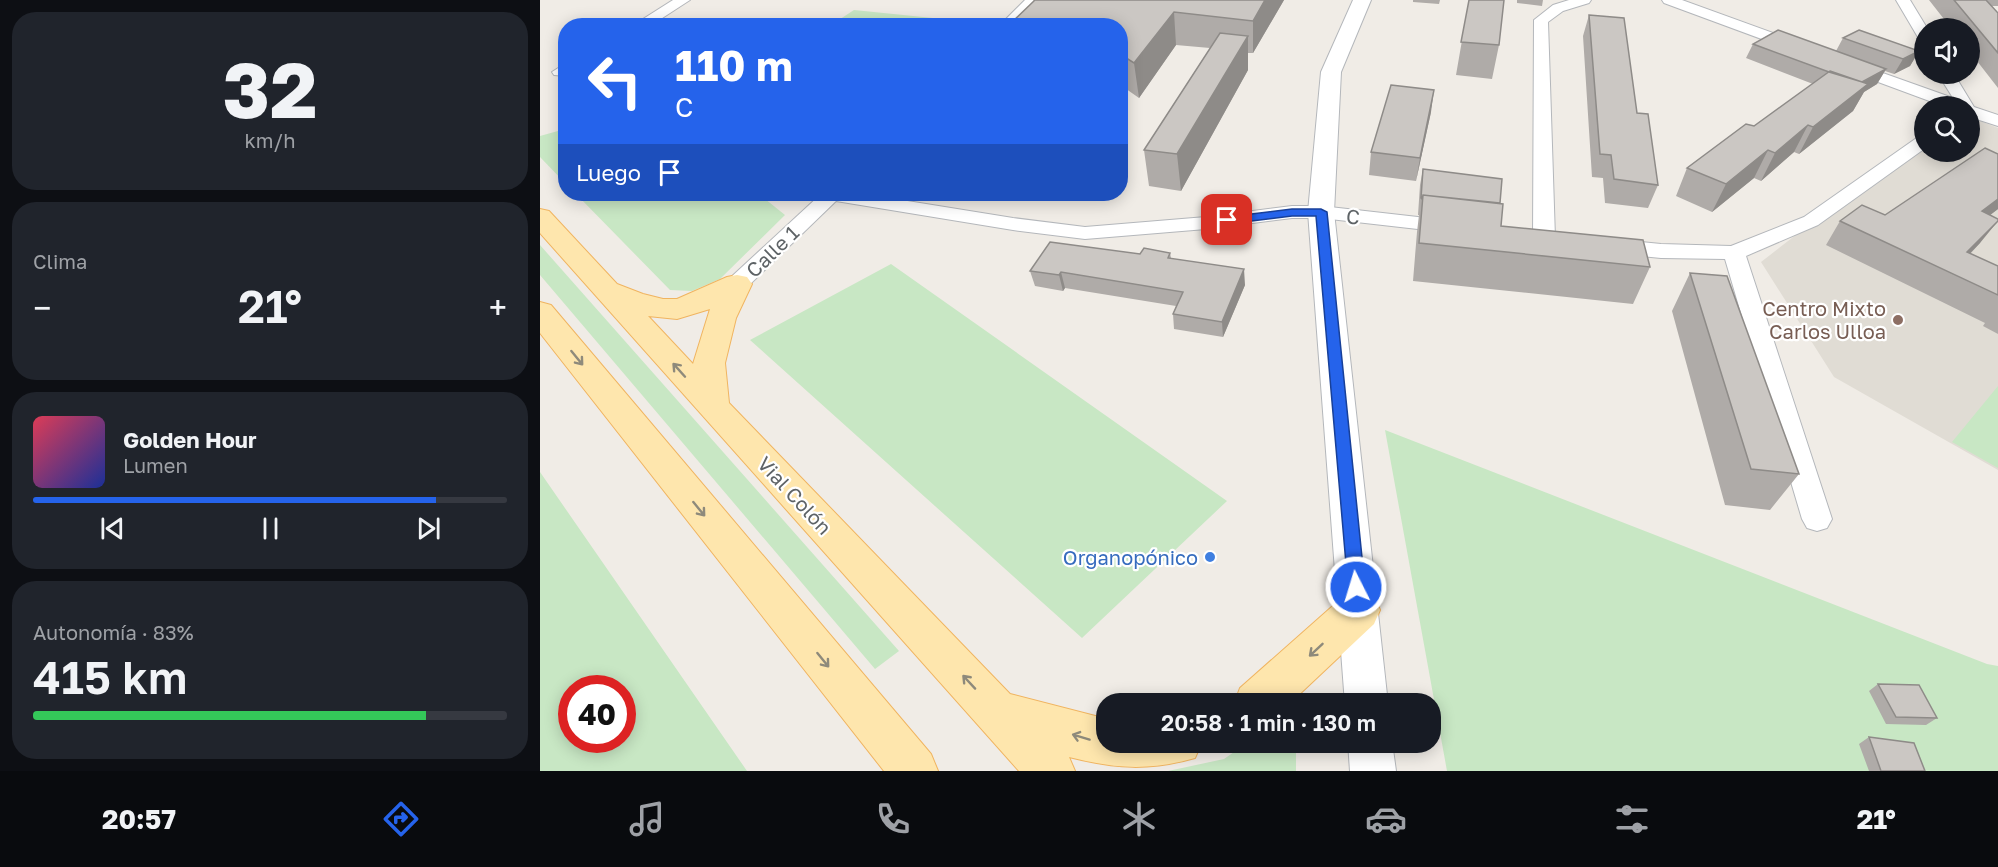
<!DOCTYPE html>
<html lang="es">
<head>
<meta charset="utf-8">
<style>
	body { margin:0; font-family:"Golos Text",sans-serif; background:#20242c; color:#f1f3f6; height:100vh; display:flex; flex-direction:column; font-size:22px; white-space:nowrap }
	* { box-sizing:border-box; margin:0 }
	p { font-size:20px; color:#9ea1a6 }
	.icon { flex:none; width:33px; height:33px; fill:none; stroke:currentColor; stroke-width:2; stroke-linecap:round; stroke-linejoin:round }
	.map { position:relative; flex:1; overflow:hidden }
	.sheet { display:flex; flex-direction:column; gap:12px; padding:12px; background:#0d0f14; width:540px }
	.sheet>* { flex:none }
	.banner { position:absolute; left:18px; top:18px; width:570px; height:183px; border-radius:24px; box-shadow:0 3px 15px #0003; background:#2563eb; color:#fff; overflow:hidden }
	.controls { position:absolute; left:1374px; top:18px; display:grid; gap:12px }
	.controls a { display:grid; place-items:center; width:66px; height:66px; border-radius:50%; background:#171b24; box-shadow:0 3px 15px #0003; font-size:30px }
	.speed { position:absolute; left:18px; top:675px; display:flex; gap:12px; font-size:30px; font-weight:700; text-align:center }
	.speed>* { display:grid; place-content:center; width:78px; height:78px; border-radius:50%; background:#171b24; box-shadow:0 3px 15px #0003; line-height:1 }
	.speed .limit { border:9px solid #d22; background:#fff; color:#111 }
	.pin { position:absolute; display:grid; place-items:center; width:51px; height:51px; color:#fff; margin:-26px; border-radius:12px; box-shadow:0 3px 9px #0006 }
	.me { position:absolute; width:66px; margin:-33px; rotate:355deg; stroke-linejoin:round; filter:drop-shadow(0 0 4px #0008) }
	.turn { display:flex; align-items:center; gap:21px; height:126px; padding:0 18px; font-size:27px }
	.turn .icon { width:78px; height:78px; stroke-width:2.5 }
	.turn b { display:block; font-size:42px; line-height:51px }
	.then { display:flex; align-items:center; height:57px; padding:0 18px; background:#0003; gap:12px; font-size:22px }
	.big { font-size:45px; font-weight:600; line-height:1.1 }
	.sheet .widget { flex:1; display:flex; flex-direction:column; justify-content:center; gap:9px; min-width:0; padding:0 21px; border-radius:24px; background:#20242c }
	.sheet .dial { align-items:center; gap:0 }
	.dial b { font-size:78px; line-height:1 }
	.song { display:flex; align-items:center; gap:18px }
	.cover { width:72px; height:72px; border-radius:9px; background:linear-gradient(135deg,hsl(350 70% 55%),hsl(230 70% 35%)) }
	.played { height:6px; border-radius:3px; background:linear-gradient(90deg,#2563eb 85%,#363941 85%) }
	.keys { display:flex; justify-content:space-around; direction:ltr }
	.heat { display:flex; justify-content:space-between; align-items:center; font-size:33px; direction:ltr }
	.charge { height:9px; border-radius:4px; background:linear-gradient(90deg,#34c759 83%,#363941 0) }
	.trip { position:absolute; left:556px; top:693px; width:345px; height:60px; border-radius:24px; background:#171b24; box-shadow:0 3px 15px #0003; font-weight:600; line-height:60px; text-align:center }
	.tab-bar { display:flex; height:96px; justify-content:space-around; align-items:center; background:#090b0e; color:#9ea1a6 }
	.tab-bar .icon { width:42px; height:42px }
	.tab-bar .active { color:#2563eb }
	.tab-bar b { font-size:27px; color:#f1f3f6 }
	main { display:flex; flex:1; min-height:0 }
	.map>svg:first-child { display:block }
	.education { fill:#e0dcd4 }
	.green { fill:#c8e7c4; fill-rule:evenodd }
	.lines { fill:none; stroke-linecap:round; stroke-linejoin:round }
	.minor-casing { stroke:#b4b7bb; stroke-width:2 }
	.tertiary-casing { stroke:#b4b7bb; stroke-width:2 }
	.primary-casing { stroke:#f0b460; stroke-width:2 }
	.minor { fill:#fff; fill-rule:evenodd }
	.tertiary { fill:#fff; fill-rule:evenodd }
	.primary { fill:#fee6ad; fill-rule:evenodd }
	.wall { fill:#afaba8 }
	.shaded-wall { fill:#8e8b88 }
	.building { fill:#cbc7c3; stroke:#8e8b88; stroke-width:1.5 }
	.oneway { stroke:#8e8a7b }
	.route { fill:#2563eb; stroke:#184099; stroke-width:1.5 }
	.education-dot { fill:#8d6e63; stroke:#fff; stroke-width:2 }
	.shop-dot { fill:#3f7fe0; stroke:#fff; stroke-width:2 }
	.labels { text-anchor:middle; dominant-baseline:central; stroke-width:4.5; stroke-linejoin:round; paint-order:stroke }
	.street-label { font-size:20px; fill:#5e6366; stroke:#fff }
	.education-label { font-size:20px; fill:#785e54; stroke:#fff; text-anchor:end }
	.shop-label { font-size:20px; fill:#366cbe; stroke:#fff; text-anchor:end }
</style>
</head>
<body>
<main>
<section class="sheet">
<div class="widget dial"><b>32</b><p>km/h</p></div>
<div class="widget"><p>Clima</p>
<div class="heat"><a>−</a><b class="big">21°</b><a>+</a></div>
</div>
<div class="widget">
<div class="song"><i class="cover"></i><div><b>Golden Hour</b><p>Lumen</p></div></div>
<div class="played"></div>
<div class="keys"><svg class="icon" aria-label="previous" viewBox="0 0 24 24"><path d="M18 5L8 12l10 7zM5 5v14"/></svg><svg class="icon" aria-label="pause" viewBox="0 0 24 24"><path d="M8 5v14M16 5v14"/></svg><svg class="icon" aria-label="next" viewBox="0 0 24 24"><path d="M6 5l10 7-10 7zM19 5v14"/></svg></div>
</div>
<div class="widget"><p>Autonomía · 83%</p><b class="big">415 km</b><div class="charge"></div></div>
</section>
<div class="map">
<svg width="1458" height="771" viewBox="0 0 1458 771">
	<rect width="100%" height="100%" fill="#f0ece6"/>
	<path class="education" d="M1430,117L1458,128V470L1294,377L1221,262L1384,136V152H1430Z"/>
	<path class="green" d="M314,10L452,24L291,25Z
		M25,129H26L25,183L0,157V136Z
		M36,194H219L245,215L180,279L152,291L130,290Z
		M0,245L359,651L335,669L0,275Z
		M351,264L687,501L542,638L210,340Z
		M1458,386V468L1412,442Z
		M845,430L1447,664L1458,666V771H907Z
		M0,472L207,771H0ZM82,688V740H32V688Z
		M707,743H756V771H628L684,759Z"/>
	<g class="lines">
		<defs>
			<path id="minor" d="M133,0H150L110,26H92Z
				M485,0H500L475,26H459Z
				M1029,0H1051L1049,3L1023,11L1008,22L1015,238L1011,243L1004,244L997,243L993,238L994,20L1013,5Z
				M1122,0H1142L1266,45L1268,48L1266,51H1254L1124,3Z
				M1356,0H1370L1387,28H1384V40L1379,39Z
				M1309,61L1413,98L1398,74H1414L1434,107L1458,115V126L1430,117V106H1403L1303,69L1301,66L1303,63Z
				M26,63V76L14,75L12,72Z
				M1384,136V149L1278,225L1206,256L1292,519L1287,528L1277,531L1267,528L1262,519L1185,259L1121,258L1071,253L1063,251L1060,246L1063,241L1071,239L1121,244L1191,246L1264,217L1378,137Z
				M281,194H324L473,218L545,227L666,217L752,206H781L913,221L920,223L923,227L920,231L913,233L781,218H752L666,229L545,239L473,230L296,201L205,289L197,291L189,289L186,284L189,279Z"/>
			<path id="tertiary" d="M813,0H831L801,72L794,212L848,704H805L768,212L781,72Z
				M808,742H852L856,771H810Z"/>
			<path id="primary" d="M0,209L9,211L77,284L103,294L123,299H137L187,277L197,275L207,277L212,284L196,318L185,363L189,403L470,694L567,719V742H662L655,758C609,771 576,769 529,757L535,771H479L0,233ZM170,309L153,364L108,316L137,319Z
				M0,302L11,305L391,754L398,771H344L0,333Z
				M819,591L834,596L840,610L834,624L749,704H694L700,688L804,596Z"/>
		</defs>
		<use href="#minor" class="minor-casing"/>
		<use href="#tertiary" class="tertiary-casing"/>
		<use href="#primary" class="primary-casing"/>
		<use href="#minor" class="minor"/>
		<use href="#tertiary" class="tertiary"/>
		<use href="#primary" class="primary"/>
	</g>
	<path class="wall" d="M493,0H744L713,53H708V70L641,191L609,186L604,150L670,48L636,45L599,98L582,86L580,88V26L494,1Z
		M873,0H900L899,4L873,2Z
		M929,0L959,45L952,79L916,75Z
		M977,0H1003L1002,6L977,3Z
		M1389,0H1458V6H1451L1458,13V88L1430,52V28H1411Z
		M1049,15L1097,113L1118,185L1108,208L1065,203L1063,178L1052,177L1043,36Z
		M1303,38L1379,51L1370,66L1354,74L1345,71L1337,84L1324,92L1313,111L1259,154L1254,152L1221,181L1214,178L1172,212L1136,196L1147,168L1214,126L1273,84L1206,58L1213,44L1296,51Z
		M891,112L876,181L829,175L831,152Z
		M1458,154V209L1450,215L1440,243L1430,254L1458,266V334L1443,326L1445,323L1286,245L1300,221L1345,215Z
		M883,169L960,203L961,226L1110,267L1093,304L873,281L877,232L879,215H878L880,185Z
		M630,253L631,258L705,285L683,337L634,329L633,314L636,306L525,288L523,291L495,286L490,271L600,254Z
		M1150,273L1259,474L1230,510L1185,505L1132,311Z
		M1338,684L1397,718L1386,725L1346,724L1329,691Z
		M1329,737L1385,771H1329L1319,744Z"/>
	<path class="shaded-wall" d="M725,0H744L713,53V21Z
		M634,12L636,45L599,98L594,63Z
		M708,36V70L641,191L637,154Z
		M1379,51L1370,66L1354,74L1363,59Z
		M1346,69L1337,84L1324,92L1313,111L1259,154L1273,127L1321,83Z
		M580,72L582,86L580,88Z
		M894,90L891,112L876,181L880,158Z
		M1268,125L1254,152L1221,181L1235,153Z
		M1228,150L1214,178L1172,212L1186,184Z
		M1458,199V209L1424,235L1442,211Z
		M1458,221L1440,243L1411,273L1427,252Z
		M704,269L705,285L683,337L682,322Z
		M521,272L525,288L523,291L519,275Z"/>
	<path class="building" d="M495,0H725L713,21L634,12L594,63L580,54V26H468Z
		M929,0H964L959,45L921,42Z
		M1414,0H1446L1458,13V53Z
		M1049,15L1084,18L1097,113L1108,114L1118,185L1074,179L1071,155L1060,154Z
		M1238,30L1346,69L1322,82L1289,72L1213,44Z
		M1319,30L1379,51L1363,59L1303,38Z
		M680,33L708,36L637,154L604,150Z
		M1290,71L1328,84L1273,127L1268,125L1235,153L1228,150L1186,184L1147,168L1206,124L1214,126Z
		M851,85L894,90L880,158L831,152Z
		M1445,148L1458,154V199L1442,211L1458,219V221L1427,252L1458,266V295L1300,221L1322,205L1345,215Z
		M883,169L962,179L960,203L883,195L882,199L881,198Z
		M883,195L963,204L961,226L1103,240L1110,267L879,243Z
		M510,242L600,254L604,248L630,253L628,258L704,269L682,322L633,314L643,292L521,272L519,275L490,271Z
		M1150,273L1187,276L1259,474L1211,469Z
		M1338,684L1379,685L1397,718L1356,717Z
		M1329,737L1374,743L1385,771H1341Z"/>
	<defs><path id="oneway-shaft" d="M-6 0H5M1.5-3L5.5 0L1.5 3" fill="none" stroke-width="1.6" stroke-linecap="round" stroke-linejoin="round" transform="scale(1.5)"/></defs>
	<g class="oneway">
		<use href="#oneway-shaft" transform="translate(37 358) rotate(51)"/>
		<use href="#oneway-shaft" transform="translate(139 370) rotate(-132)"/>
		<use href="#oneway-shaft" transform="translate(159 509) rotate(51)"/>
		<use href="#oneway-shaft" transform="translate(776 650) rotate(137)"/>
		<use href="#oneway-shaft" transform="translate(283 660) rotate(51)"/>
		<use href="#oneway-shaft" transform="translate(429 682) rotate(-133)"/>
		<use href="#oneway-shaft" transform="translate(541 737) rotate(-163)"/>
	</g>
	<path class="route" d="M752,209H781L787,212L825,587L822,592L816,595L811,592L808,587L776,216H752L687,224L682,220L687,217Z"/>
	<circle class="education-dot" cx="1358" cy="320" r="6"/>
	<circle class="shop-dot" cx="670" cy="557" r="6"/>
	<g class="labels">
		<g class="street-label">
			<text transform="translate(813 216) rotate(6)">C</text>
			<text transform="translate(232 251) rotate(-44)">Calle 1</text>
			<text transform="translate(255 495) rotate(47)">Vial Colón</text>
		</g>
		<g class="education-label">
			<text x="1346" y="308">Centro Mixto<tspan x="1346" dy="23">Carlos Ulloa</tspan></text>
		</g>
		<g class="shop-label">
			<text x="658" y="557">Organopónico</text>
		</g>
	</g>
</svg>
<div class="controls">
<a><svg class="icon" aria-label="sound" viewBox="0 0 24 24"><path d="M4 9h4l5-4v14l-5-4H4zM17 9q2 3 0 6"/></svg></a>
<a><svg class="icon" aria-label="search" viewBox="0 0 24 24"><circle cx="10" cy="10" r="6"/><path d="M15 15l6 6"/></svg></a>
</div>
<div class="speed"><div class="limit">40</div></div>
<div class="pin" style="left:687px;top:220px;background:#d93025"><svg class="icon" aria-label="arrive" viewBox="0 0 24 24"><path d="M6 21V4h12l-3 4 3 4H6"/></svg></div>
<svg class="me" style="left:816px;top:587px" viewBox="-20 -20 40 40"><circle r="17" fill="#2563eb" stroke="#fff" stroke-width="3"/><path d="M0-11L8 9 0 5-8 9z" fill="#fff"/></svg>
<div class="trip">20:58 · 1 min · 130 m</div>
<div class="banner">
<div class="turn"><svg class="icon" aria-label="left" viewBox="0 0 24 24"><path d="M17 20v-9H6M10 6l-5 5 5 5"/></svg><div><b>110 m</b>C</div></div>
<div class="then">Luego<svg class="icon" aria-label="arrive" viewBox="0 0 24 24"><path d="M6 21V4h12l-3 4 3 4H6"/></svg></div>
</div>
</div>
</main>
<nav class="tab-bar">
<b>20:57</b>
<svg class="icon active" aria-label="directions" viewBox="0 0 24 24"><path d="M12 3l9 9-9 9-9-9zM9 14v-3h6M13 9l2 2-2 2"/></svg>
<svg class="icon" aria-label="music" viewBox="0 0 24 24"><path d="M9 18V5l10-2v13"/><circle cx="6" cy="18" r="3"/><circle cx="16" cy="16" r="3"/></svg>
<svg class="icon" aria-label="phone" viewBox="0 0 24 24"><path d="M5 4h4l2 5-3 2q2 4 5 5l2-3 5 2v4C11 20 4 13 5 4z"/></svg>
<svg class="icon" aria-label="climate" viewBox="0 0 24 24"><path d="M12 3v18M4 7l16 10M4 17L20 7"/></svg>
<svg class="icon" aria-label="car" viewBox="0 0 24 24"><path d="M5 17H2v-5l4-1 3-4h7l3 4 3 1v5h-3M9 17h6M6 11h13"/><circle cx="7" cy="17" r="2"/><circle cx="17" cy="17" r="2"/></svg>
<svg class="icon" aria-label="filters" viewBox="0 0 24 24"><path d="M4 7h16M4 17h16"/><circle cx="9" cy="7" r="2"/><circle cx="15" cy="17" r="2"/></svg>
<b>21°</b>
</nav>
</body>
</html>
